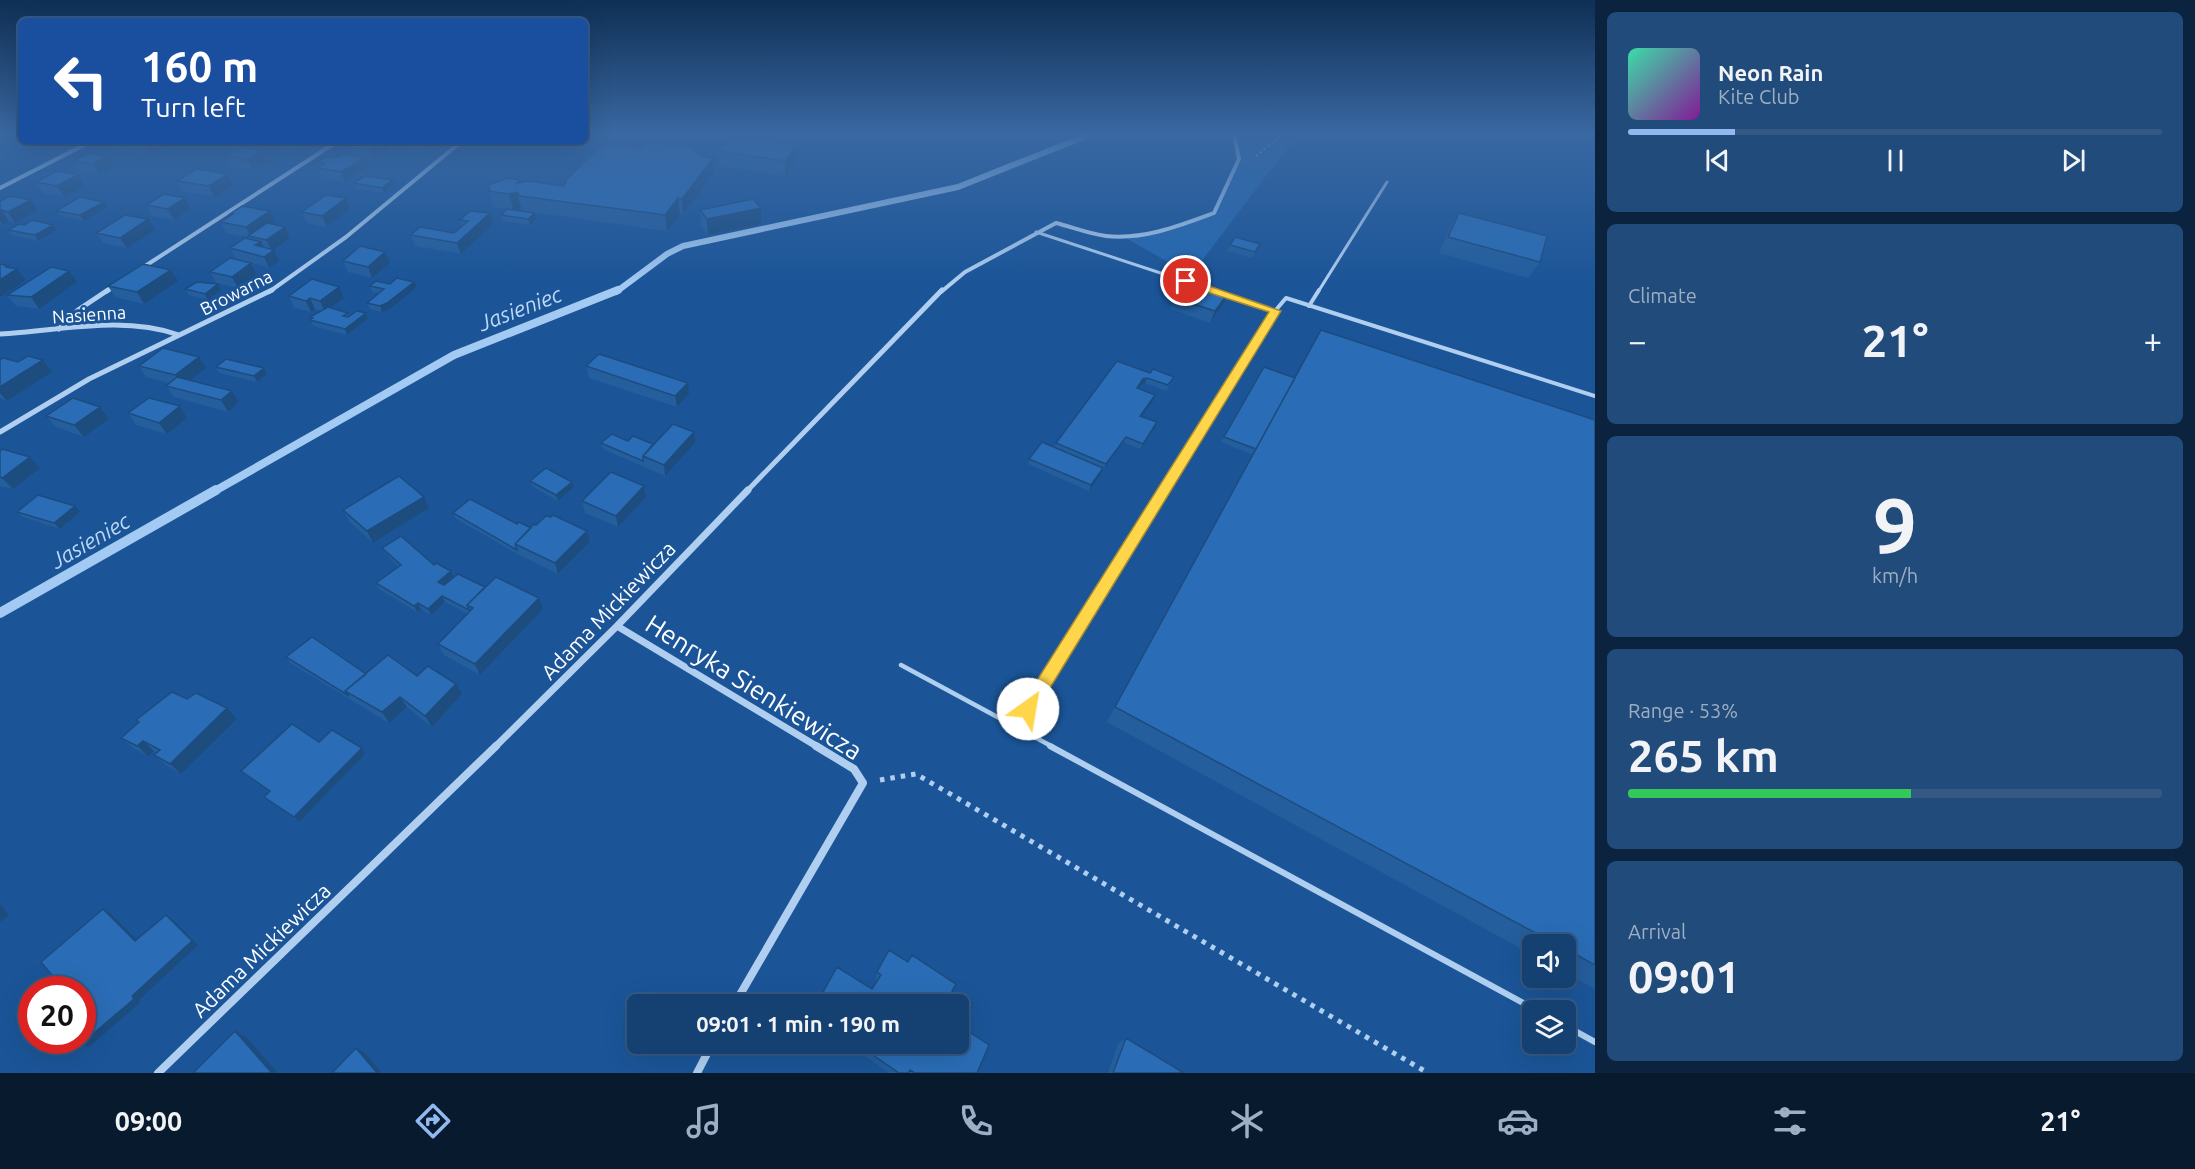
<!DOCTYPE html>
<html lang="en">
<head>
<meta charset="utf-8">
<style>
	body { margin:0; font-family:Ubuntu,sans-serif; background:#214b7a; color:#f1f3f6; height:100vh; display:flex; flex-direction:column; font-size:22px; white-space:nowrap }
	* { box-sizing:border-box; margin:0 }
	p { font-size:20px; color:#9dafc4 }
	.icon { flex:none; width:33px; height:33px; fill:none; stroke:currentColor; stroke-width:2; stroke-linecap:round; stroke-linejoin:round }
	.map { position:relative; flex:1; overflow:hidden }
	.details { display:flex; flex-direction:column; gap:12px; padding:12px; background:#0b233f; width:600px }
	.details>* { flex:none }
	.guide { position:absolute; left:18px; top:18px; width:570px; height:126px; border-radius:9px; box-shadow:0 6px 24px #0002,0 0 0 2px #335984; background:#1a4fa0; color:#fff; overflow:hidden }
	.controls { position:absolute; left:1522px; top:934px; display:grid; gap:12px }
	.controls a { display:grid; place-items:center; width:54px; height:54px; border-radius:9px; background:#144072; box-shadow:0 6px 24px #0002,0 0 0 2px #335984; font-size:30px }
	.speed { position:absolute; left:18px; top:976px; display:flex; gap:12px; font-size:30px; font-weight:700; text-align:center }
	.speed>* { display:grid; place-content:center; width:78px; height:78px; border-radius:50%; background:#144072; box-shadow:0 6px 24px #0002,0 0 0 2px #335984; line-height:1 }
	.speed .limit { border:9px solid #d22; background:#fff; color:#111 }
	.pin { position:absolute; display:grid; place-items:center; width:51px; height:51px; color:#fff; margin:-26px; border:3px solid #fff; border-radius:50%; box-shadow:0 2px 6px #0007 }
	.me { position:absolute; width:66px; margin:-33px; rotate:32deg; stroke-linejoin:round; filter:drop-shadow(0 0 4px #0008) }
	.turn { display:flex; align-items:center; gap:21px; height:126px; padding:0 24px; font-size:27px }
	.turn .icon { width:78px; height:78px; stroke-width:2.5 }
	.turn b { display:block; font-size:42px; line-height:51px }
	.big { font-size:45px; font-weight:700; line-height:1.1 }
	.details .tile { flex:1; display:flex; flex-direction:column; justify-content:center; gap:9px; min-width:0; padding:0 21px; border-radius:9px; background:#214b7a }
	.details .dial { align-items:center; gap:0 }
	.dial b { font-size:78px; line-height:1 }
	.song { display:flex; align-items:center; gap:18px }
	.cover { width:72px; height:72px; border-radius:9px; background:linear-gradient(135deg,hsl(160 70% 55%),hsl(290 70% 35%)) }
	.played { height:6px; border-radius:3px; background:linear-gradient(90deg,#90b9f0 20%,#335984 20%) }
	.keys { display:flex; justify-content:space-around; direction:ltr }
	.heat { display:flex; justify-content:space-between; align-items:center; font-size:33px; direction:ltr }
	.charge { height:9px; border-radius:4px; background:linear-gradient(90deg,#34c759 53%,#335984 0) }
	.trip { position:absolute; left:627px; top:994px; width:342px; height:60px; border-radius:9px; background:#144072; box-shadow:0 6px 24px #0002,0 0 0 2px #335984; font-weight:700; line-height:60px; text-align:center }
	.tabs { display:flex; height:96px; justify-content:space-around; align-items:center; background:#081a2e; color:#9dafc4 }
	.tabs .icon { width:42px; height:42px }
	.tabs .selected { color:#90b9f0 }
	.tabs b { font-size:27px; color:#f1f3f6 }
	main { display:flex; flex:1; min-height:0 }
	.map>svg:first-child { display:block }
	.green { fill:#2468b1 }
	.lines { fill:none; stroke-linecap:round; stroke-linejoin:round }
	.stream-far2 { stroke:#a3caf2; stroke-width:6 }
	.stream-far1 { stroke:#a3caf2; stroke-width:8 }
	.stream { stroke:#a3caf2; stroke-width:10 }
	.path-far1 { stroke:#b0cff0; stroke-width:2; stroke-dasharray:2 3; stroke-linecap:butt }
	.path { stroke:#b0cff0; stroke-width:5; stroke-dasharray:4.5 6; stroke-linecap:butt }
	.lane-far3 { stroke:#b0cff0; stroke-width:3 }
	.lane-far2 { stroke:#b0cff0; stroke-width:4 }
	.lane-far1 { stroke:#b0cff0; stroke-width:4.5 }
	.lane { stroke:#b0cff0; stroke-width:6 }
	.street-far3 { stroke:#b0cff0; stroke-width:4 }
	.street-far2 { stroke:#b0cff0; stroke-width:5 }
	.street-far1 { stroke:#b0cff0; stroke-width:7 }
	.street { stroke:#b0cff0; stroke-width:8 }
	.wall { fill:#245e9d }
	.shaded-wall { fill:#1d4c7f }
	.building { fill:#2a6db6; stroke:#1d4c7f; stroke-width:1.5 }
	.route { fill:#ffd54a; stroke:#a68a30; stroke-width:1.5 }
	.labels { text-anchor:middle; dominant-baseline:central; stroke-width:6; stroke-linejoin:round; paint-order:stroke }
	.far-street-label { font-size:18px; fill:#fff; stroke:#1b5598 }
	.street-label { font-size:21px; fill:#fff; stroke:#1b5598 }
	.water-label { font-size:22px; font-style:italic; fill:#bcd9f7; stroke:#1b5598 }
	.near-street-label { font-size:26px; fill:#fff; stroke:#1b5598 }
</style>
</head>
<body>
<main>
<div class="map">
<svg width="1595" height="1073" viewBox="0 0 1595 1073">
	<rect width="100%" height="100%" fill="#1b5598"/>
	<path class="green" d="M1234,134H1298L1191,275L1122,236L1162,233L1214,213L1239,160Z"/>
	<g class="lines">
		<path class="stream-far2" d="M616,292L667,254L683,246L958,187L1091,134"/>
		<path class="stream-far1" d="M213,492L454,355L618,290"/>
		<path class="stream" d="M0,613L216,490"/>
		<path class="path-far1" d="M1583,134L1595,136
			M1256,156L1282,134"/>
		<path class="path" d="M880,780L916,774L1428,1073"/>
		<path class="lane-far3" d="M1036,232L1191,283
			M1318,292L1387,182"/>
		<path class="lane-far2" d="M1222,293L1275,311L1286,298L1595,396
			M1309,306L1319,290
			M1163,492L1275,311"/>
		<path class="lane-far1" d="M901,665L1053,747
			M1016,729L1164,490"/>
		<path class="lane" d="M1050,746L1538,1011
			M1566,1026L1595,1042"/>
		<path class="street-far3" d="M0,188L92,141
			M142,268L338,141
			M106,292L116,285
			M269,292L346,237L462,141
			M941,292L965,272L1056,223C1072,227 1089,234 1106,236C1144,240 1179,226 1214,213L1239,159L1234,134"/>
		<path class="street-far2" d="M59,329L78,310L108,290
			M0,334C60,331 121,315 179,335
			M0,432L89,379L272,290
			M746,492L942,290"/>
		<path class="street-far1" d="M617,626L818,747
			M495,747L617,626L748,490"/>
		<path class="street" d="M734,1005L863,783L854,769L816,746
			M158,1073L496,746
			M697,1073L712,1044"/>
	</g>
	<path class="wall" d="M112,141H160L164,147L149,155L117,150Z
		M265,141H306L295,148L268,147Z
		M407,142L436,144L428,150L409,147Z
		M350,147L388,151L374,160L366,159L369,168L345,182L322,178L316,162L353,156Z
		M263,151L268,161L253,170L231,166L226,156Z
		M719,151L796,160L785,176L720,166Z
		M74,161L115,166L99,174L81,171Z
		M714,173L683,214H680L667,231L524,211L521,208L513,210L493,207L488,185L520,180L521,182L564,186Z
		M228,174L233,185L214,197L182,191L177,181Z
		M78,175L85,186L64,197L43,193L36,182Z
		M354,183L394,185L384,193L356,189Z
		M185,198L191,209L174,220L152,216L146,205Z
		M0,201L38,210L15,223L9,221L3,225L0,224Z
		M104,202L107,207L84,221L60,216L56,211Z
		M761,208V224L708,235L701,226L700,210Z
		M350,209L327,227L307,223L302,212Z
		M270,211L275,222L272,224L285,227L290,238L273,250L279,261L269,268L252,263L257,274L238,288L216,283L210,272L236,259L230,248L249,239L248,237L226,233L221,222L231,215L230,214Z
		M1459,213L1540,262L1528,278L1439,253L1449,229Z
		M501,215L536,219L530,225L502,221Z
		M460,220L493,224L461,254L415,246L411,235L454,233L462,226Z
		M24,225H53L57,230L38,241L12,235L8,230Z
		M155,230L127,248L103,243L96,233Z
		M1230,245L1257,249L1252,258L1227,251Z
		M343,261L390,263L372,278L348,272Z
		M69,271L77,282L39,309L16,306L7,295Z
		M178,281L144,304L115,297L108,286Z
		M414,282L417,287L390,309L382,312L370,309L367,303L379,293L372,292L370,286Z
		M218,284L221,290L208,300L189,295L185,289Z
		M289,296L344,298L330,308L348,313L349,316L368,319L347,335L313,326L310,317L321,311L315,309L311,312L294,308Z
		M1175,298L1224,303L1210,323L1170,309Z
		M0,360L52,372L7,401L0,398Z
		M1117,361L1172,383L1166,391L1145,383L1141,385L1139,389L1153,401L1142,416L1157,422L1155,428L1140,449L1123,442L1104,469H1103L1101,474L1089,491L1028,464L1029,459L1054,447L1056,443Z
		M139,366L206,368L190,380L232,391L239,402L228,412L174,397L166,386L169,383L146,377Z
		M586,366L689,394L677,407L589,378Z
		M216,367L264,368L267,374L257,382L219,373Z
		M1295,378L1253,455L1221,442L1224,437Z
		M180,406L187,418L167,434L136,425L128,413Z
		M100,407L109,419L84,437L56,427L46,416Z
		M1595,420V989L1566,973V945H1533V955L1107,722L1115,707Z
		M628,441L653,444L695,443L665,476L603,449L601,443Z
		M0,451L30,457L40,468L13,489L0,486Z
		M530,481L572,482L574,487L558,501L532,486Z
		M644,486L646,497L618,527L585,513L582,501Z
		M429,508L373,543L349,521L343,510Z
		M17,512H80L60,529L23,517Z
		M453,513L531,528L536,525L587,531L590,542L558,574L519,555L455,518Z
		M382,548L434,565L453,577L444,585L485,587L543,609L480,675L444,655L438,644L468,614L445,602L431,615L421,609L417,612L379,589L376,583L399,567L385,553Z
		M286,657L366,674L417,676L462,694L432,727L407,707L389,723L290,663Z
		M187,699L237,719L181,774L166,765L154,755L157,752L154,751L148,756L133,748L121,738L138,722L136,720Z
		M319,742L365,754L299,822L269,801L264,797L269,791L246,776L241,771Z
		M877,972L953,991L977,1073H889L847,1044H958L872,989L877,981L876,980Z
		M1126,1038L1184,1073H1108L1118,1044Z"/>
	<path class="shaded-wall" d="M151,141H160L164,147L149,155L144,145Z
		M292,141H306L295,148Z
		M385,141L388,151L374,160L370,150Z
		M431,141H435L436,144L428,150L427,145Z
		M796,145V160L785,176V161Z
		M263,151L268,161L253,170L248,160Z
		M109,156L115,166L99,174L93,164Z
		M365,158L369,168L345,182L341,172Z
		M713,158L714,173L683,214L682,199Z
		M228,174L233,185L214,197L209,186Z
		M78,175L85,186L64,197L57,186Z
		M392,180L394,185L384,193L382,188Z
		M517,192L521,208L513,210L509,194Z
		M185,198L191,209L174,220L168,209Z
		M346,198L350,209L327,227L322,216Z
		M678,198L680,214L667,231L665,215Z
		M31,200L38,210L15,223L8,212Z
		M104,202L107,207L84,221L80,215Z
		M761,208V224L708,235L707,219Z
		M2,210L9,221L3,225L0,221V211Z
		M270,211L275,222L253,237H251L246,227Z
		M490,213L493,224L461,254L457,243Z
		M535,213L536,219L530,225L528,219Z
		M148,219L155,230L127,248L120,238Z
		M53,225L57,230L38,241L35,235Z
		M285,227L290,238L272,251L266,240Z
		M261,242L267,253L261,256L255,245Z
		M274,250L279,261L269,268L264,257Z
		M385,252L390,263L372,278L368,267Z
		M251,263L257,274L238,288L232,277Z
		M8,266L13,272L17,269L26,280L0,297V280L6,267Z
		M171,270L178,281L144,304L137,292Z
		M69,271L77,282L39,309L31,297Z
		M414,282L417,287L390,309L382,312L380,306Z
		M218,284L221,290L208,300L205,294Z
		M339,287L344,298L325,312L320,301Z
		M1229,292L1224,303L1210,323L1215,311Z
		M310,298L315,309L311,312L306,301Z
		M366,313L368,319L347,335L345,329Z
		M199,357L206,368L183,386L175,375Z
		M43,360L52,372L7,401L0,393V387Z
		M264,368L267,374L257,382L254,376Z
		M1147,378L1145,383L1141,385L1135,394L1137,388L1143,379Z
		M688,383L689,394L677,407L675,396Z
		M232,391L239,402L228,412L221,400Z
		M1155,395L1153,401L1138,422L1140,416Z
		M180,406L187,418L167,434L159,423Z
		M100,407L109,419L84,437L74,425Z
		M1157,422L1155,428L1140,449L1143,444Z
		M694,432L695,443L665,476L664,465Z
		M1126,437L1123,442L1104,469L1106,464Z
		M30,457L40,468L13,489L2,478Z
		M1103,468L1101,474L1089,491L1091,485Z
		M572,482L574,487L558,501L556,495Z
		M644,486L646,497L618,527L616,516Z
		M424,497L429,508L373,543L367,531Z
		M75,506L80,512L60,529L54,523Z
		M587,531L590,542L558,574L555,563Z
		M451,571L453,577L441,588L438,582Z
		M442,596L445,602L431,615L428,609Z
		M539,598L543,609L480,675L475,664Z
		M418,603L421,609L417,612L414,606Z
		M456,684L462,694L432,727L425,716Z
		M400,697L407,707L389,723L382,712Z
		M227,708L237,719L181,774L170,764Z
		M143,741L154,751L148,756L137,746Z
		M362,748L365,754L299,822L294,817Z
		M0,904L9,915L0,922Z
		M103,909L110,913L142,945L135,941Z
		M166,915L172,919L198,945L139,1000L141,1002L89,1047L81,1044L132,996Z
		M235,1031L247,1038L278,1073H270Z
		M356,1048L366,1054L382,1073H377Z"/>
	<path class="building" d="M732,136L796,145L785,161L719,151Z
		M121,141H151L144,145Z
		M359,141H384L370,150L350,147Z
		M408,141H431L427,145L407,142Z
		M647,142L689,147L704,157L713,158L682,199L678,198L665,215L520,196L517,192L509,194L488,191L490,189L488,185L508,178L520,180L517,183L528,181L564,186L567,179L603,143L641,148Z
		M242,147L263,151L248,160L226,156Z
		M89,153L109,156L93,164L74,161Z
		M343,154L365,158L341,172L318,168L325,163L316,162L326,157L336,158Z
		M196,169L228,174L209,186L177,181Z
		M57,171L78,175L57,186L36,182Z
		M365,176L392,180L382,188L354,183Z
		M164,194L185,198L168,209L146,205Z
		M326,195L346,198L322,216L302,212Z
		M10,196L31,200L8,212L2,210L0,211V201Z
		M80,197L104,202L80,215L56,211Z
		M753,199L761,208L707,219L700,210Z
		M242,206L270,211L246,227L221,222L233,214H230Z
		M507,209L535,213L528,219L501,215Z
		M470,211L490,213L457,243L411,235L420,227L454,233L468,221L460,220Z
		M1459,213L1547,236L1540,262L1448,237Z
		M125,215L148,219L120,238L96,233Z
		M32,220L53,225L35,235L8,230L19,224L24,225Z
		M267,223L285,227L266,240L248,236Z
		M1235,237L1260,244L1255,252L1230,245Z
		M245,238L261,242L255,245L274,250L264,257L230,248Z
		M360,246L385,252L368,267L343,261Z
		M230,258L251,263L232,277L210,272Z
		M0,264L8,266L6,267L17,269L0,280Z
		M143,264L171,270L137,292L108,286Z
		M51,267L69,271L31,297L7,295Z
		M397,278L414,282L387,303L380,306L367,303L384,289L370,286L376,281L390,284Z
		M312,279L339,287L320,301L310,298L306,301L289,296Z
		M1189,280L1229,292L1215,311L1175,298Z
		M197,282L218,284L205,294L185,289Z
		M328,307L348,313L343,316L348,317L357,311L366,313L345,329L310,320L313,318L310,317Z
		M1321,330L1595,420V965L1566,949V945H1558L1115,707Z
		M163,348L199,357L175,375L139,366Z
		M599,354L688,383L675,396L586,366Z
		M28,356L43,360L0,387V360L3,358L18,362Z
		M226,359L264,368L254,376L216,367Z
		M1117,361L1150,373L1153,369L1174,377L1168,385L1147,378L1143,379L1137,388L1155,395L1140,416L1157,422L1143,444L1126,437L1106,464L1056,443Z
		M1264,367L1295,378L1256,449L1224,437Z
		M177,377L232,391L221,400L166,386Z
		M73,398L100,407L74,425L46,416Z
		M149,398L180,406L159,423L128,413Z
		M673,424L694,432L664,465L643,456Z
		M612,434L628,441L633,436L653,444L643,456V461L601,443Z
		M1042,442L1103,468L1091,485L1029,459Z
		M2,449L30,457L2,478L0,477V451Z
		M546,468L572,482L556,495L530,481Z
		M611,472L644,486L616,516L582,501Z
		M399,476L424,497L367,531L343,510Z
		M38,495L75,506L54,523L17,512Z
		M470,499L517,524L519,522L531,528L515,544L517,550L453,513Z
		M553,515L587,531L555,563L515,544L534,524L536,525L546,516L551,517Z
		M401,536L434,565L436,563L451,571L438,582L444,585L458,574L485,587L467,605L469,610L442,596L428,609L418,603L414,606L376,583L401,565L382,548Z
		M496,577L539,598L475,664L438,644L473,608L467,605Z
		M312,637L366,674L345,691L349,696L286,657Z
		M388,655L417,676L428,666L456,684L425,716L400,697L382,712L345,691Z
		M172,692L187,699L196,693L227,708L170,764L154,755L160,750L143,741L137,746L121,738L139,722L136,720Z
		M292,724L319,742L332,730L362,748L294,817L264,797L270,791L241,771Z
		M103,909L135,941L166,915L192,941L132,996L134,999L81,1044L78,1041H82V990H64L41,962Z
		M889,950L908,962L912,955L956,984L952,991L973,1004L962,1027L989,1045L977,1073H915L910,1070L908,1073H899L857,1044H958V1005H816L837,967L872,989L881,975L877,972Z
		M235,1031L271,1072L270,1073H193Z
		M1126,1038L1184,1073H1113Z
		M356,1048L377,1073H332Z"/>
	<linearGradient id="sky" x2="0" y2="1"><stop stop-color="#0f2f54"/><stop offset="0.47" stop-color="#3968a2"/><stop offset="1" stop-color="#3968a2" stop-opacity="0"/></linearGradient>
	<rect width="1595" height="284" fill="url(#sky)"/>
	<path class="route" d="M1182,279H1189L1281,311L1034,714L1028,716L1022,714L1020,709L1022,704L1269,312L1182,284Z"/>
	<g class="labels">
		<g class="far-street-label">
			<text transform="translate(236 292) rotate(-27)">Browarna</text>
			<text transform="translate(89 314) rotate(-4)">Nasienna</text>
		</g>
		<g class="street-label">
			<text transform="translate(608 610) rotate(-46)">Adama Mickiewicza</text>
			<text transform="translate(261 950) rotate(-44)">Adama Mickiewicza</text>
		</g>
		<g class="water-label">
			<text transform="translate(520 308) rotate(-21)">Jasieniec</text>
			<text transform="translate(90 540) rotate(-30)">Jasieniec</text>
		</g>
		<g class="near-street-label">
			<text transform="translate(754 687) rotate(32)">Henryka Sienkiewicza</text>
		</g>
	</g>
</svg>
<div class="controls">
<a><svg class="icon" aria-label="sound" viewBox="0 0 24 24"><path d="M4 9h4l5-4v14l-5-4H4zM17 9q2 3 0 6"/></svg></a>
<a><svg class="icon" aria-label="layers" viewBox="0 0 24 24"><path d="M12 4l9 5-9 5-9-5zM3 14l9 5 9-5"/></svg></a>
</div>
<div class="speed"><div class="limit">20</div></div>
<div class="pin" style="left:1186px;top:281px;background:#d93025"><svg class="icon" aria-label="arrive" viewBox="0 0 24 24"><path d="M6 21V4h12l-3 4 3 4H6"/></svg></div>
<svg class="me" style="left:1028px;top:709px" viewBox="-20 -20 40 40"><circle r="19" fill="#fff"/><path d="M0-13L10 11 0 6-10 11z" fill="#ffd54a"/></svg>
<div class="trip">09:01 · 1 min · 190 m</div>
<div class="guide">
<div class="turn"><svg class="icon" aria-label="left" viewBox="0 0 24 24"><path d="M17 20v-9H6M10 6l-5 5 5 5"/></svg><div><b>160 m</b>Turn left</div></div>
</div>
</div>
<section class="details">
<div class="tile">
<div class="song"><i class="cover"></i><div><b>Neon Rain</b><p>Kite Club</p></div></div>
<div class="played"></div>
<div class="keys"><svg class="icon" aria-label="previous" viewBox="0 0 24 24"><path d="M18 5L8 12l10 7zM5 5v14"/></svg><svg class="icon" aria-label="pause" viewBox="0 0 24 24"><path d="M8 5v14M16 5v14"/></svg><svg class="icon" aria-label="next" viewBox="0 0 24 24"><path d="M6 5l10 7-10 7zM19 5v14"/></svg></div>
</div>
<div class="tile"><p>Climate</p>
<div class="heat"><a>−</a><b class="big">21°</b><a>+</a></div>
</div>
<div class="tile dial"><b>9</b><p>km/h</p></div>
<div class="tile"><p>Range · 53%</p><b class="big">265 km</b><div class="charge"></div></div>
<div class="tile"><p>Arrival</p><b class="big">09:01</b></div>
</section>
</main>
<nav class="tabs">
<b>09:00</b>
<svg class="icon selected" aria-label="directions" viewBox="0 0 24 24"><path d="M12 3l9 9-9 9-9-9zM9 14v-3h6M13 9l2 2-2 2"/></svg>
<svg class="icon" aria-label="music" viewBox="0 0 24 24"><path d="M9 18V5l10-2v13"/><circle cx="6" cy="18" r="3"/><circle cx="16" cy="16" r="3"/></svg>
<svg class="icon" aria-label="phone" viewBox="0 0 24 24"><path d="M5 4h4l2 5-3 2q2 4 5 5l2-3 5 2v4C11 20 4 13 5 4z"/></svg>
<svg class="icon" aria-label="climate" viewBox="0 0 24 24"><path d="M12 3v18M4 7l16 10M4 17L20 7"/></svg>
<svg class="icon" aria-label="car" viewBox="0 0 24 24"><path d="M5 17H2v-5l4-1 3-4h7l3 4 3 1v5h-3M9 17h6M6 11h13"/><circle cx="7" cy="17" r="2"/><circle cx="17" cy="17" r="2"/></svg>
<svg class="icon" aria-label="filters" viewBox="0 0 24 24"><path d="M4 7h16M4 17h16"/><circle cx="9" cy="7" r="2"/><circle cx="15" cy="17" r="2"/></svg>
<b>21°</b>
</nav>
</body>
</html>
